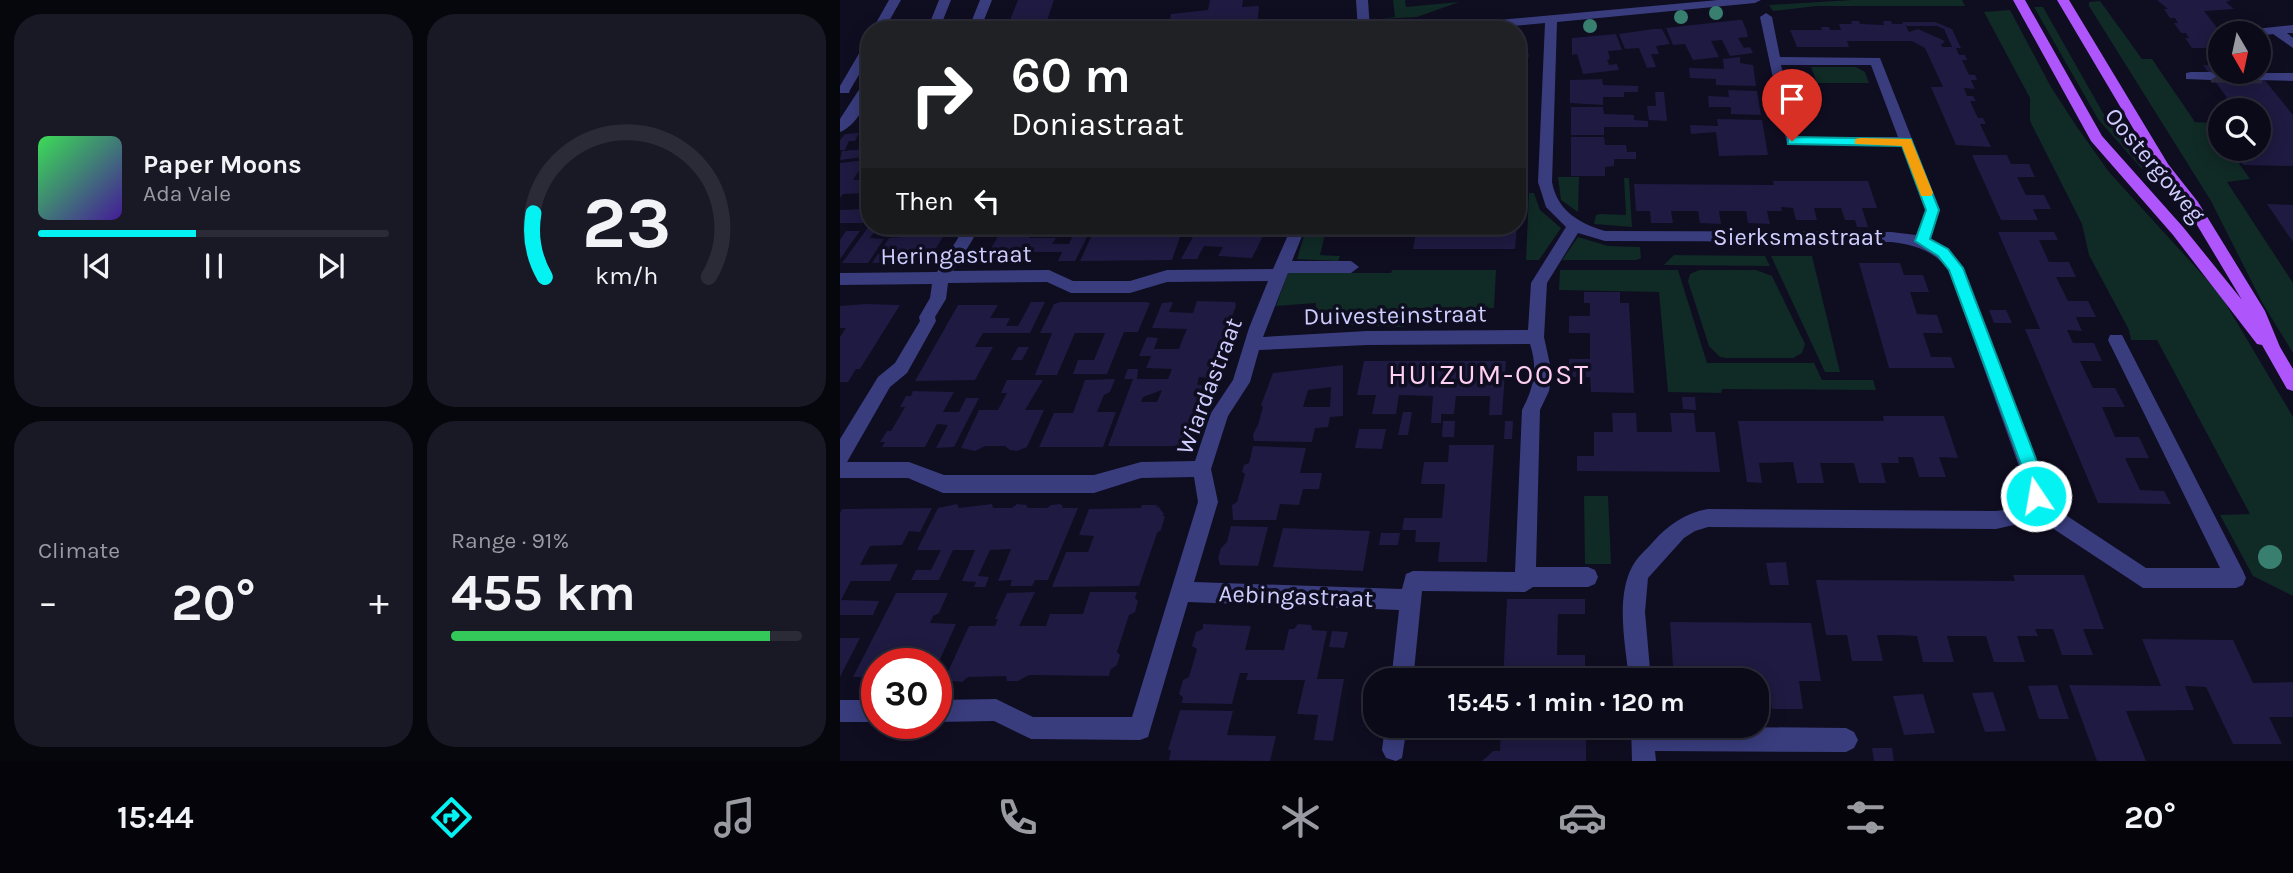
<!DOCTYPE html>
<html lang="en">
<head>
<meta charset="utf-8">
<style>
	body { margin:0; font-family:Karla,sans-serif; background:#191825; color:#f1f3f6; height:100vh; display:flex; flex-direction:column; font-size:26px; white-space:nowrap }
	* { box-sizing:border-box; margin:0 }
	p { font-size:23px; color:#9a9aa2 }
	.icon { flex:none; width:38px; height:38px; fill:none; stroke:currentColor; stroke-width:2; stroke-linecap:round; stroke-linejoin:round }
	.map { position:relative; flex:1; overflow:hidden }
	.details { display:flex; flex-direction:column; gap:14px; padding:14px; background:#06060d; width:840px }
	.details>* { flex:none }
	.top-card { position:absolute; left:21px; top:21px; width:665px; height:214px; border-radius:28px; box-shadow:0 4px 18px #0003,0 0 0 2px #2b2b37; background:#202124; color:#fff; overflow:hidden }
	.needle { width:46px; rotate:171deg }
	.controls { position:absolute; left:1368px; top:21px; display:grid; gap:14px }
	.controls a { display:grid; place-items:center; width:63px; height:63px; border-radius:50%; background:#0b0a18; box-shadow:0 4px 18px #0003,0 0 0 2px #2b2b37; font-size:35px }
	.speed { position:absolute; left:21px; top:648px; display:flex; gap:14px; font-size:35px; font-weight:700; text-align:center }
	.speed>* { display:grid; place-content:center; width:91px; height:91px; border-radius:50%; background:#0b0a18; box-shadow:0 4px 18px #0003,0 0 0 2px #2b2b37; line-height:1 }
	.speed .limit { border:10px solid #d22; background:#fff; color:#111 }
	.pin { position:absolute; display:grid; place-items:center; width:60px; height:60px; color:#fff; margin:-72px -30px; border-radius:50% 50% 50% 0; rotate:-45deg; box-shadow:0 0 7px #0007 }
	.pin .icon { rotate:45deg }
	.me { position:absolute; width:77px; margin:-38px; rotate:348deg; stroke-linejoin:round; filter:drop-shadow(0 0 5px #0008) }
	.turn { display:flex; align-items:center; gap:24px; height:147px; padding:0 35px; font-size:32px }
	.turn .icon { width:91px; height:91px; stroke-width:2.5 }
	.turn b { display:block; font-size:49px; line-height:60px }
	.then { display:flex; align-items:center; height:66px; padding:0 35px; background:#0003; gap:14px; font-size:26px }
	.big { font-size:52px; font-weight:700; line-height:1.1 }
	.details .tile { flex:1; display:flex; flex-direction:column; justify-content:center; gap:10px; min-width:0; padding:0 24px; border-radius:28px; background:#191825 }
	.details .dial { align-items:center; gap:0 }
	.dial svg { height:182px; overflow:visible; fill:none; stroke:#2b2b37; stroke-width:7; stroke-linecap:round; text-anchor:middle }
	.dial text { fill:#f1f3f6; stroke:none }
	.song { display:flex; align-items:center; gap:21px }
	.cover { width:84px; height:84px; border-radius:10px; background:linear-gradient(135deg,hsl(130 70% 55%),hsl(260 70% 35%)) }
	.played { height:7px; border-radius:4px; background:linear-gradient(90deg,#05f2f3 45%,#2b2b37 45%) }
	.keys { display:flex; justify-content:space-around; direction:ltr }
	.heat { display:flex; justify-content:space-between; align-items:center; font-size:38px; direction:ltr }
	.charge { height:10px; border-radius:5px; background:linear-gradient(90deg,#34c759 91%,#2b2b37 0) }
	.details .tiles { flex:1; display:grid; gap:14px; grid-template-columns:repeat(2,1fr) }
	.trip { position:absolute; left:523px; top:668px; width:406px; height:70px; border-radius:28px; background:#0b0a18; box-shadow:0 4px 18px #0003,0 0 0 2px #2b2b37; font-weight:700; line-height:70px; text-align:center }
	.dock { display:flex; height:112px; justify-content:space-around; align-items:center; background:#04040a; color:#9a9aa2 }
	.dock .icon { width:49px; height:49px }
	.dock .current { color:#05f2f3 }
	.dock b { font-size:32px; color:#f1f3f6 }
	main { display:flex; flex:1; min-height:0 }
	.map>svg:first-child { display:block }
	.green { fill:#102a26 }
	.building { fill:#1e1a41; fill-rule:evenodd }
	.lines { fill:none; stroke-linecap:round; stroke-linejoin:round }
	.minor-tunnel { stroke:#2c2a41; stroke-width:13; stroke-dasharray:13 6; stroke-linecap:butt }
	.minor { fill:#393d7e; fill-rule:evenodd }
	.major { fill:#ae56fc; fill-rule:evenodd }
	.tree { fill:#397f6f }
	.route { fill:#05f2f3; stroke:#039d9e; stroke-width:2 }
	.slow { fill:#f59e0b }
	.labels { text-anchor:middle; dominant-baseline:central; stroke-width:7; stroke-linejoin:round; paint-order:stroke }
	.street-label { font-size:24px; fill:#cecdfe; stroke:#0f0d20 }
	.quarter-label { font-size:28px; letter-spacing:2px; fill:#fecff2; stroke:#0f0d20 }
</style>
</head>
<body>
<main>
<section class="details">
<div class="tiles">
<div class="tile">
<div class="song"><i class="cover"></i><div><b>Paper Moons</b><p>Ada Vale</p></div></div>
<div class="played"></div>
<div class="keys"><svg class="icon" aria-label="previous" viewBox="0 0 24 24"><path d="M18 5L8 12l10 7zM5 5v14"/></svg><svg class="icon" aria-label="pause" viewBox="0 0 24 24"><path d="M8 5v14M16 5v14"/></svg><svg class="icon" aria-label="next" viewBox="0 0 24 24"><path d="M6 5l10 7-10 7zM19 5v14"/></svg></div>
</div>
<div class="tile dial"><svg viewBox="0 0 100 80">
<path d="M14 69A42 42 0 1 1 86 69"/>
<path d="M14 69A42 42 0 0 1 9 41" stroke="#05f2f3"/>
<text x="50" y="56" font-size="32" font-weight="700">23</text>
<text x="50" y="72" font-size="11">km/h</text>
</svg></div>
<div class="tile"><p>Climate</p>
<div class="heat"><a>−</a><b class="big">20°</b><a>+</a></div>
</div>
<div class="tile"><p>Range · 91%</p><b class="big">455 km</b><div class="charge"></div></div>
</div>
</section>
<div class="map">
<svg width="1453" height="761" viewBox="0 0 1453 761">
	<rect width="100%" height="100%" fill="#0f0d20"/>
	<path class="green" d="M553,0H565L566,7L619,2L577,17L541,19L555,17Z
		M1012,0H1122L1125,6H977L933,11L929,5Z
		M1260,1L1302,59H1312L1355,122L1371,123L1381,137V149H1389L1410,179L1387,182L1453,283V353L1423,304L1371,201L1249,6V2Z
		M1194,7H1203L1263,113L1273,126L1289,140L1308,169H1302L1258,119Z
		M1170,10L1211,87L1237,127L1269,172L1380,294L1453,417V596L1413,576L1380,515L1410,514L1317,340H1291L1289,330L1249,255L1242,224L1190,121V98L1144,12Z
		M971,67H1016L1025,72L1029,83H977Z
		M718,177H739L738,212L721,200Z
		M784,178H789L792,227L754,224L756,215L760,214L786,215Z
		M689,193H694L700,210L721,228L699,260H686Z
		M467,226H487L480,255L500,256L498,261L457,259Z
		M738,237L768,246L800,247L801,258L797,260H722Z
		M834,255L925,256L930,266L824,265Z
		M931,256H972L1000,372H985Z
		M552,270H656L654,308H567L564,327L505,325L506,317H474L476,303L436,306L448,273H551Z
		M838,270L867,363H974L982,380H1033L1036,390L882,389L881,393L828,392L819,292L719,290L720,270Z
		M859,270H916L932,276L965,344L962,353L953,358H886L880,357L869,346L848,281L850,274Z
		M744,496H768L771,564H745Z"/>
	<path class="building" d="M178,0H214L204,30H166Z
		M370,0H403L402,7L419,6L417,27L328,30L331,14L368,10Z
		M1317,0H1392L1386,2L1394,9L1364,11L1378,29H1390L1393,33H1381V48H1352L1345,38H1349L1346,33H1341L1334,23H1338L1335,18H1330L1324,9H1328Z
		M898,20H902L906,29L908,37L898,38L904,48L910,47L913,53L890,56L882,40L871,41L879,57L853,60L845,44L833,45L826,28Z
		M1011,21H1019L1020,24L1044,25L1043,21H1051L1052,24H1063L1062,22H1095L1112,29L1121,48H1116L1119,55H1125L1127,60H1122L1129,75H1135L1137,80H1131L1135,89L1124,88L1127,96H1133L1136,101H1130L1138,118H1143L1146,124H1140L1151,147L1116,145L1091,87H1103L1085,48L1072,41H1007L1009,47H957L950,30H982L981,27H989L990,30H1001L999,24H1012ZM1066,26H1097L1104,29L1112,47H1102L1101,45L1105,41L1078,29L1069,32Z
		M813,29H822L830,44L816,46L819,54H811L816,67L807,68L799,48L785,49L779,34Z
		M776,34L782,50L768,51L770,59L767,60L769,65L777,64L779,70L743,74L737,54L732,55V38Z
		M677,43H685L689,56L687,61L677,62Z
		M900,57V63L913,65L916,86L876,85V79L850,78L849,68L884,69L883,59Z
		M1363,65L1381,66V72H1418L1453,115V166L1403,165L1392,149H1419V110H1396Z
		M762,79L763,85L798,86V92H784V97H763V105L730,103V80Z
		M677,87L686,89L683,114H677Z
		M888,90L917,91L921,115L891,114V107H869L868,96L889,97Z
		M815,92H824L827,121L809,120L807,106H816Z
		M731,107H763L764,114L794,115V120L808,121V127H764V135H731Z
		M677,116L685,118L681,144H677Z
		M877,119L922,120L928,155L879,156L876,132L851,134L850,125L878,126Z
		M19,133L15,141H9L5,150H0V140L5,134Z
		M731,137H764L765,145H786L787,152H796V159H774V166L765,167V176H731Z
		M30,144V156L0,160L2,151L27,149Z
		M677,147L683,149L681,176H677Z
		M1132,155H1167L1171,164H1189L1195,177H1177L1186,195H1204L1211,209H1193L1198,220H1161Z
		M26,160L13,180H30V193L3,194L0,198V163Z
		M933,181H1028L1037,208H1022L1028,227H1017L1015,220H1005L1001,208H974L977,220H956L953,208L941,207L942,211H927L930,224L908,223L906,211H879L881,224L860,223L858,211H831L833,223H811L810,211H796L794,184L934,185Z
		M1427,204L1453,205V242Z
		M22,209L21,211H30L26,223H0V210Z
		M29,226H39L30,238L44,239L28,263H2Z
		M72,226H110L87,262L32,263L49,238L64,237Z
		M164,226H196L189,238H216L212,244H229L232,237H247L235,261H218L222,252H184L179,261L143,262Z
		M256,226H288L284,234H310L313,226H331L328,234H341L332,260L240,261Z
		M392,226H428L412,258L378,256L383,247L364,246L357,259H341L355,233H389Z
		M577,226H677L675,249H573Z
		M6,231H20L0,259V240Z
		M1158,232H1214L1218,240H1199L1209,262H1229L1236,277H1216L1228,301H1248L1256,317H1236L1242,331L1227,330L1233,343H1254L1262,361H1240L1253,388H1275L1285,407H1262L1275,437H1299L1309,458H1285L1300,490L1324,491L1331,504L1258,503L1185,329H1200Z
		M1019,263H1060L1064,275H1083L1089,292H1070L1077,314L1097,315L1103,333H1083L1091,357H1111L1115,368H1049Z
		M744,292H780V303H789L794,393L751,392L750,377H729V359H750V333H729V316H750V303H744Z
		M357,301L395,302L396,306L373,366L372,373L369,378L359,377L357,385H366L367,392L359,403L346,446H268L293,379H284L288,369H298L297,379H328L332,369L306,368L311,356H299L307,337L318,338L314,349H339L343,338L347,329L312,328L322,303L333,302L329,312L353,313ZM322,390L317,402H301L303,397Z
		M191,302H205L190,333H143L135,347H153L135,380L75,381L118,305H158L150,318H170L166,326H178Z
		M220,302H306L310,303L298,332H284L267,374H233L238,360H254L265,333H235L217,375H195L212,333H200L214,304Z
		M26,304L60,305L20,369H16L8,382H0V337L6,328H0V306Z
		M1149,310H1166L1172,323H1154Z
		M178,347H189L182,360H171Z
		M524,361H666L662,415H649L650,396H616L614,414H601V423H591L593,396L559,395L556,414H532L536,395H517Z
		M503,365V416L490,417L488,427L475,428L472,442L414,441L413,434L418,425L423,407L421,405L433,373ZM491,387L490,407H463L468,390Z
		M275,379L270,392L264,395L257,412H276L263,447H199L214,413H233L245,380Z
		M167,380H203L185,410H204L187,447L177,451L170,450L165,446H145L135,451L121,448L139,410H158L167,393H161Z
		M73,391L114,392L103,412H119L126,398H139L114,447L96,448L108,425L97,424L85,447H42L45,442H40L47,431H51L65,407H60L66,396H71Z
		M842,397H855L856,410L843,409Z
		M563,412H572L568,435H558Z
		M772,413H796L797,432H832L830,413H854L856,432H875L880,472L737,471V456H754V432H773Z
		M1043,416H1104L1118,458L1099,457L1106,477H1079L1073,457H1058L1059,463H1041L1046,483H1019L1014,463H980L984,483H957L953,462L919,463L922,483L907,482L898,421H1044Z
		M603,421H615L614,437H602Z
		M665,421H673L672,439H664Z
		M519,429H546L542,449L515,448Z
		M609,445H654L647,562H598L600,542H575L576,530H562L564,518H602L605,484H581L584,462H608Z
		M413,446L466,448L460,473H482L479,489H463L459,505L440,504L436,520H393L392,505L397,502L405,474L402,472L404,465L409,463Z
		M117,504L119,508L152,504L153,508H172L177,504L186,505L188,508H207L211,505L221,504L223,508H238L208,580H195L192,586H170L172,580L158,581L171,549L150,550L138,576L149,577L145,587H134L136,582L122,581L135,550H113L99,580H71L76,570H91L101,550H77L98,508Z
		M302,505H317L316,508L318,506L324,514L322,516H325L321,530L317,533L299,586L212,587L226,552H248L254,536L239,535L249,509L301,508Z
		M92,508L80,532L69,531L62,545L30,546L20,565L58,564L50,581H11L1,600L39,601L33,615H0V513L2,509Z
		M391,526L428,527L418,566L380,565L378,558L381,548L387,542Z
		M443,528L530,531L523,571L433,567Z
		M541,533H560L558,545H539Z
		M946,562L949,585H930L926,563Z
		M1173,575H1244L1264,629H1243L1253,655H1222L1213,629H1195L1198,636H1177L1185,662H1154L1146,636H1107L1114,662H1083L1077,636L1057,635H1037L1043,661H1012L1007,635H986L976,580L1175,581Z
		M195,592L179,626H206L210,614H243L250,592H297L295,598L298,601L295,612L289,615L277,652L280,655L277,665L271,669L269,676L189,675L178,681H167L166,676L128,677L122,682L112,681L111,676H106L129,626H155L158,619H155L167,593Z
		M56,593H108L99,613L93,616L90,623L116,624L96,668V663H37V677H13Z
		M667,599H745V614H718L717,655H745V681H663Z
		M830,622L971,623L981,681H959L963,709H932L927,681H834Z
		M363,624L411,626L405,650H444L449,629H454L458,624L471,625L472,630L487,631L477,679H504L493,741L474,740L478,715L457,714L465,680H406L408,673H400L392,704L342,703L343,697L339,694L343,680L349,677L357,649L352,646L356,632L363,629Z
		M492,631L508,632L504,648L489,647Z
		M0,638H20L0,677Z
		M1302,639L1393,640L1413,683L1453,682V717H1429L1442,744H1393L1366,687L1345,686L1354,710L1286,711L1306,761H1257L1229,685L1321,686Z
		M1217,685L1229,719H1199L1188,686Z
		M1153,692L1166,731L1145,732L1132,693Z
		M1083,694L1095,733L1064,735L1053,696Z
		M340,710L393,711L387,735L436,736L430,761L329,760L331,750H328Z
		M661,726H717V731H746V761H642L653,751H660Z
		M1032,748H1052L1054,761H1034Z"/>
	<g class="lines">
		<path class="minor-tunnel" d="M1371,76L1423,77"/>
		<path class="minor" d="M49,0H61L44,30H32Z
			M99,0H111L101,25L105,30H93L89,25Z
			M140,0H152L140,30H128Z
			M516,0H528L530,30H518Z
			M878,0H921L915,3L717,22L712,182C717,210 738,223 765,231L1051,232L1076,235L1086,210L1062,146L947,144L920,17L926,13L932,17L940,57L1040,58L1100,210L1090,239L1109,250L1124,269L1206,486L1203,500L1306,568H1380L1268,340L1270,335H1282L1403,571L1406,578L1403,585L1396,588H1303L1194,516L1178,524L1156,529L868,527L855,531L844,538L808,578L805,612L811,681H789C786,647 775,599 792,567C797,557 806,550 813,542C828,525 845,513 868,509L1156,511C1174,509 1184,505 1186,486L1109,271C1094,250 1075,245 1051,242L765,241L738,233L707,283L704,337L712,374L709,391L700,410L696,567H748L755,570L758,577L755,584L748,587H693L685,592L582,591L573,681H551L559,610L348,602L308,737L300,740L191,739L154,721L96,722V700L156,699L193,717H292L358,502L354,477L301,478L254,493H103L68,478H0V439L38,377L55,363L80,321L79,317L90,298L92,284L0,285V273L97,272L118,238L122,226H137L133,239L113,271L209,270L233,281H290L327,270L433,269L452,226H466L452,261H511L519,267L511,273H448L423,337L527,331L688,330L691,283L726,227L706,207L698,182L705,23L634,30H587L593,26ZM941,65H1031L1058,137H958ZM428,281L409,328L393,380L371,413L355,461L301,462L254,475H104L69,462H7L50,387L67,373L96,321L95,317L106,299L108,283L207,282L231,293H290L327,282ZM690,344C698,369 694,387 682,410L675,572L573,571L566,574L562,589L354,582L378,502L371,469L388,416L410,382L419,350L527,345Z
			M1453,25V33H1447L1453,38V48L1433,34L1419,36V33H1409L1415,29Z
			M30,41V56L10,90L9,93H0V86L24,45Z
			M1351,72H1371L1377,76L1371,80L1346,79V73Z
			M1423,73H1453V81L1418,80L1417,77Z
			M22,85H30C30,101 16,126 0,132V119Z
			M0,700H37V722H0Z
			M545,726H567L562,758L556,761L546,758L542,750Z
			M791,726L1006,728L1014,732L1018,740L1014,748L1006,752L815,751L816,761H792Z"/>
		<path class="major" d="M1173,0H1185L1262,136L1343,227L1402,300L1348,210L1316,167L1217,0H1229L1328,164L1358,202L1425,311L1440,347L1453,369V391L1447,389L1422,345L1417,344L1333,235L1251,141Z"/>
	</g>
	<g class="tree">
		<circle cx="876" cy="13" r="7"/>
		<circle cx="841" cy="17" r="7"/>
		<circle cx="750" cy="26" r="7"/>
		<circle cx="1430" cy="557" r="12"/>
	</g>
	<path class="route" d="M952,137L1071,139L1099,210L1090,239L1108,249L1123,268L1202,475L1205,496L1202,501L1196,504L1190,501L1185,475L1109,270L1098,256L1075,241L1086,210L1062,146L948,144V138Z"/>
	<path class="slow" d="M1020,138L1071,139L1093,193L1091,196H1081L1080,193L1062,146L1015,144V139Z"/>
	<g class="labels">
		<g class="street-label">
			<text transform="translate(1315 165) rotate(50)">Oostergoweg</text>
			<text x="958" y="237">Sierksmastraat</text>
			<text transform="translate(116 255) rotate(-1)">Heringastraat</text>
			<text transform="translate(555 315) rotate(-1)">Duivesteinstraat</text>
			<text transform="translate(369 386) rotate(-69)">Wiardastraat</text>
			<text transform="translate(456 596) rotate(2)">Aebingastraat</text>
		</g>
		<g class="quarter-label">
			<text x="649" y="374">HUIZUM-OOST</text>
		</g>
	</g>
</svg>
<div class="controls">
<a><svg class="needle" viewBox="-14 -14 28 28"><path d="M0-13l5 13h-10z" fill="#e53935"/><path d="M0 13l5-13h-10z" fill="#9a9aa2"/></svg></a>
<a><svg class="icon" aria-label="search" viewBox="0 0 24 24"><circle cx="10" cy="10" r="6"/><path d="M15 15l6 6"/></svg></a>
</div>
<div class="speed"><div class="limit">30</div></div>
<div class="pin" style="left:952px;top:141px;background:#d93025"><svg class="icon" aria-label="arrive" viewBox="0 0 24 24"><path d="M6 21V4h12l-3 4 3 4H6"/></svg></div>
<svg class="me" style="left:1196px;top:496px" viewBox="-20 -20 40 40"><circle r="17" fill="#05f2f3" stroke="#fff" stroke-width="3"/><path d="M0-11L8 9 0 5-8 9z" fill="#fff"/></svg>
<div class="trip">15:45 · 1 min · 120 m</div>
<div class="top-card">
<div class="turn"><svg class="icon" aria-label="right" viewBox="0 0 24 24"><path d="M7 20v-9h11M14 6l5 5-5 5"/></svg><div><b>60 m</b>Doniastraat</div></div>
<div class="then">Then<svg class="icon" aria-label="left" viewBox="0 0 24 24"><path d="M17 20v-9H6M10 6l-5 5 5 5"/></svg></div>
</div>
</div>
</main>
<nav class="dock">
<b>15:44</b>
<svg class="icon current" aria-label="directions" viewBox="0 0 24 24"><path d="M12 3l9 9-9 9-9-9zM9 14v-3h6M13 9l2 2-2 2"/></svg>
<svg class="icon" aria-label="music" viewBox="0 0 24 24"><path d="M9 18V5l10-2v13"/><circle cx="6" cy="18" r="3"/><circle cx="16" cy="16" r="3"/></svg>
<svg class="icon" aria-label="phone" viewBox="0 0 24 24"><path d="M5 4h4l2 5-3 2q2 4 5 5l2-3 5 2v4C11 20 4 13 5 4z"/></svg>
<svg class="icon" aria-label="climate" viewBox="0 0 24 24"><path d="M12 3v18M4 7l16 10M4 17L20 7"/></svg>
<svg class="icon" aria-label="car" viewBox="0 0 24 24"><path d="M5 17H2v-5l4-1 3-4h7l3 4 3 1v5h-3M9 17h6M6 11h13"/><circle cx="7" cy="17" r="2"/><circle cx="17" cy="17" r="2"/></svg>
<svg class="icon" aria-label="filters" viewBox="0 0 24 24"><path d="M4 7h16M4 17h16"/><circle cx="9" cy="7" r="2"/><circle cx="15" cy="17" r="2"/></svg>
<b>20°</b>
</nav>
</body>
</html>
